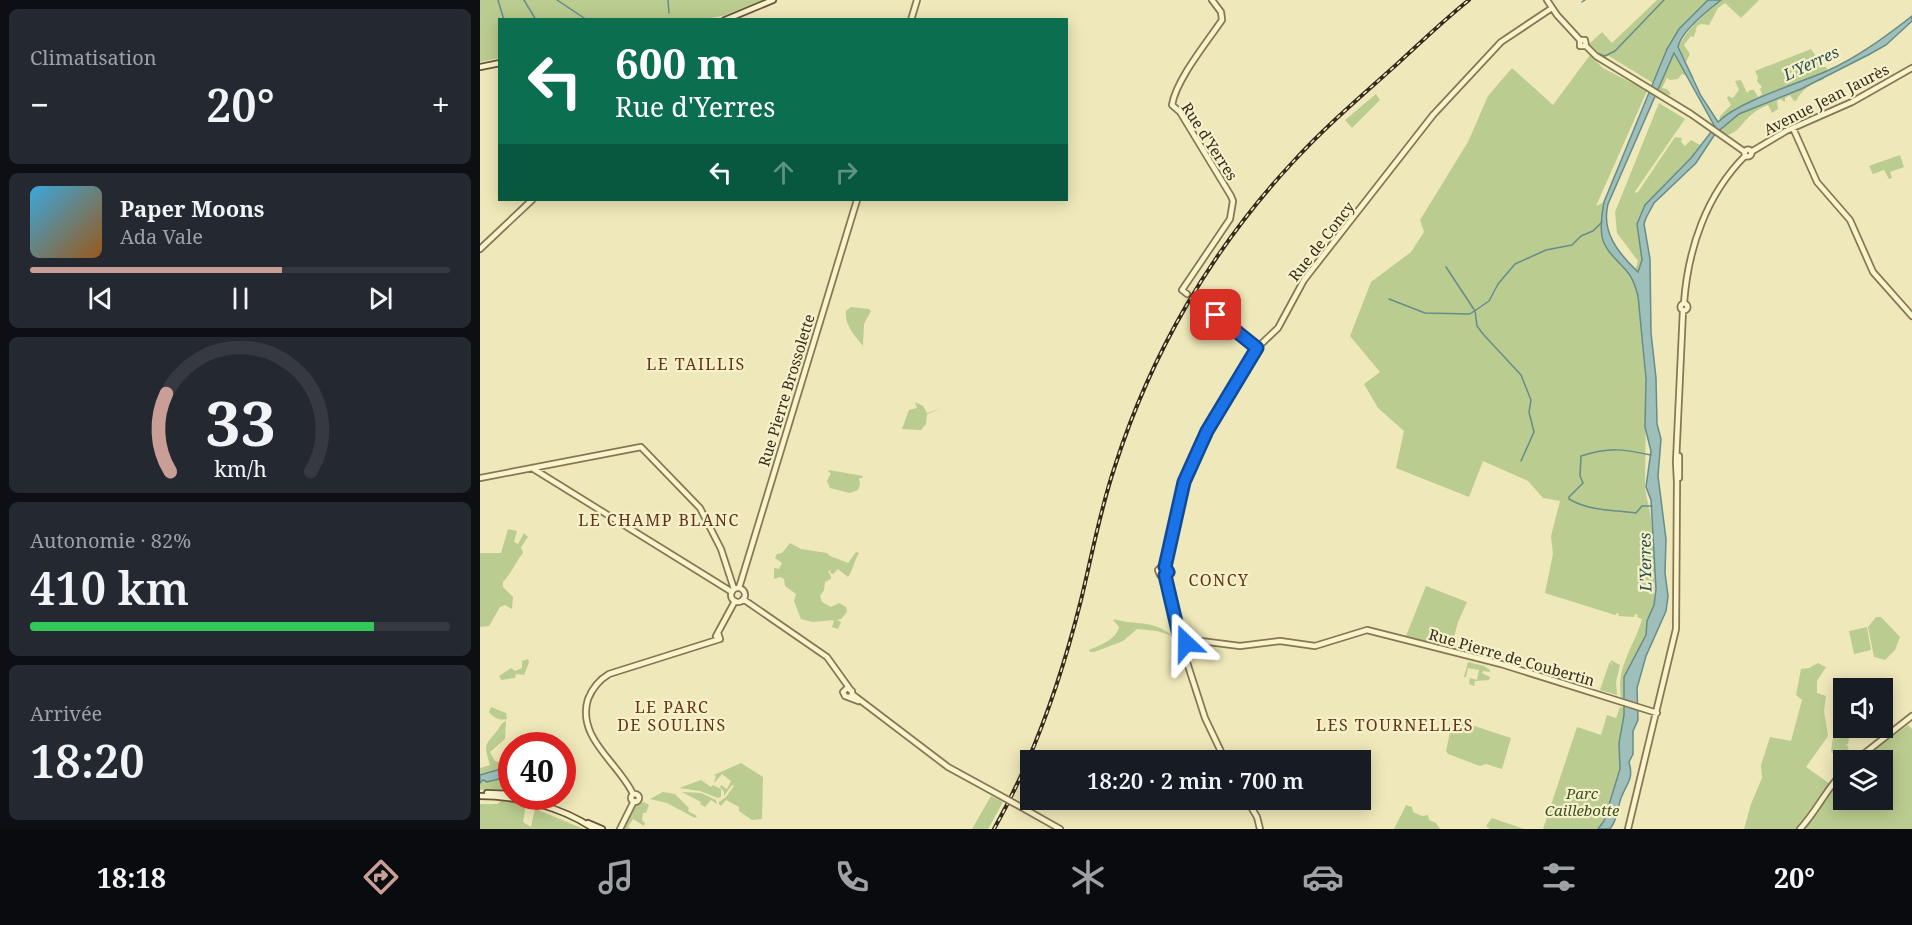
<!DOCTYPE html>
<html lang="fr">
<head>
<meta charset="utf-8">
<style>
	body { margin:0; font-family:"Noto Serif",serif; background:#242831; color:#f1f3f6; height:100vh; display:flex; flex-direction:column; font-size:22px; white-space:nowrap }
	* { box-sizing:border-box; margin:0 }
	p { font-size:20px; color:#9ea1a6 }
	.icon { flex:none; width:33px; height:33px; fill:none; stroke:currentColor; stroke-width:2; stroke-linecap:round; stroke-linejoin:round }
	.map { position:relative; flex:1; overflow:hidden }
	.panel { display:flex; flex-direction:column; gap:9px; padding:9px; background:#0d0f14; width:480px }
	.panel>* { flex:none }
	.top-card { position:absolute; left:18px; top:18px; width:570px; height:183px; border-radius:0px; box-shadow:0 3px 15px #0003; background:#0b6e4f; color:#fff; overflow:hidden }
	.fabs { position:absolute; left:1353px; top:678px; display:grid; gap:12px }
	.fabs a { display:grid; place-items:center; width:60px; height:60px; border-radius:0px; background:#171b24; box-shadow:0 3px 15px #0003; font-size:30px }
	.speed { position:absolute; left:18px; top:732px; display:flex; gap:12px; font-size:30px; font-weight:700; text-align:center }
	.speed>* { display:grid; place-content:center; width:78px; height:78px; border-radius:50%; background:#171b24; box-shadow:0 3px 15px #0003; line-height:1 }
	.speed .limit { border:9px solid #d22; background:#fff; color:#111 }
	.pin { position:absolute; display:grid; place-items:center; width:51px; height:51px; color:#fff; margin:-26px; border-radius:12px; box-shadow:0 3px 9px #0006 }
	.me { position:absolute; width:66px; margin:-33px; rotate:337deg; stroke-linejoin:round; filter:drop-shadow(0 0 4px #0008) }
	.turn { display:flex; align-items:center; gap:21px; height:126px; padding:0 18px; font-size:27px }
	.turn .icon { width:78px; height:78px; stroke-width:2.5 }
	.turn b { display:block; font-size:42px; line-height:51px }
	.lanes { display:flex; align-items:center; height:57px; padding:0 18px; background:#0003; justify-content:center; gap:30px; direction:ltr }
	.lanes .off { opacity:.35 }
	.big { font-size:45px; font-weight:600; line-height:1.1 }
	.panel .widget { flex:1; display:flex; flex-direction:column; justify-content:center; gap:9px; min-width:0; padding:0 21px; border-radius:9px; background:#242831 }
	.panel .dial { align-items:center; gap:0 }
	.dial svg { height:156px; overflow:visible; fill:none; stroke:#363941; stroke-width:7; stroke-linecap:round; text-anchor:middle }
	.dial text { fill:#f1f3f6; stroke:none }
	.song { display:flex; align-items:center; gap:18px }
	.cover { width:72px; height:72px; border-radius:9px; background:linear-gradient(135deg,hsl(200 70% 55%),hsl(30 70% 35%)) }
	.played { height:6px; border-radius:3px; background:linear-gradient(90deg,#c89e97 60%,#363941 60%) }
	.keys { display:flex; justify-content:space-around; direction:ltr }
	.heat { display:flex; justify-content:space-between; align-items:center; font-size:33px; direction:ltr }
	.charge { height:9px; border-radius:4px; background:linear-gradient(90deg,#34c759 82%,#363941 0) }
	.trip { position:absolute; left:540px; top:750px; width:351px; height:60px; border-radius:0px; background:#171b24; box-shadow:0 3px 15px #0003; font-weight:600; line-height:60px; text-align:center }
	.dock { display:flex; height:96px; justify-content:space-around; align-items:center; background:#090b0e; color:#9ea1a6 }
	.dock .icon { width:42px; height:42px }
	.dock .on { color:#c89e97 }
	.dock b { font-size:27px; color:#f1f3f6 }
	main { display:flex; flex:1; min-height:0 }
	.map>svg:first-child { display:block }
	.green { fill:#bacc8f }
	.water { fill:#9fbfbb; stroke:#678c8a; stroke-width:1.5; fill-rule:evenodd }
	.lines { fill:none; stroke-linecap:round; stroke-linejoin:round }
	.stream { stroke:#678c8a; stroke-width:1.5 }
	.tertiary-tunnel { stroke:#cac29a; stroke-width:4.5; stroke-dasharray:4.5 2; stroke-linecap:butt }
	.tertiary-casing { stroke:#867754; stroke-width:8 }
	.secondary-casing { stroke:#675838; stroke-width:8 }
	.tertiary { stroke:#faf4cd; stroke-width:4.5 }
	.secondary { stroke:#faf4cd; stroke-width:4.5 }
	.rail-casing { stroke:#342b1a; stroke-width:4 }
	.rail { stroke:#f6f1ca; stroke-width:1.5; stroke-dasharray:4.5; stroke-linecap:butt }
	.tertiary-bridge-casing { stroke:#867754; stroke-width:8; stroke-linecap:butt }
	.tertiary-bridge { stroke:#faf4cd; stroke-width:4.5 }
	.route-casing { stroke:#114b97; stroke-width:15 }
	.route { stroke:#1a73e8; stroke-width:10 }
	.labels { text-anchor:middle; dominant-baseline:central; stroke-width:4.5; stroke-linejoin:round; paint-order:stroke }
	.street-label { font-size:15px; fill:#342b1a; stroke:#f6f1ca }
	.park-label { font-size:15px; font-style:italic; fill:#3c5120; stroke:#f6f1ca }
	.water-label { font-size:16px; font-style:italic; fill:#285055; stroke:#f6f1ca }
	.neighbourhood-label { font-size:16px; letter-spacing:1.5px; fill:#623418; stroke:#f6f1ca }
</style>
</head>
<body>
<main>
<section class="panel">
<div class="widget"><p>Climatisation</p>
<div class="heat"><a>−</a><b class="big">20°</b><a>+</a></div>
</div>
<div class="widget">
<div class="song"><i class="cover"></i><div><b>Paper Moons</b><p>Ada Vale</p></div></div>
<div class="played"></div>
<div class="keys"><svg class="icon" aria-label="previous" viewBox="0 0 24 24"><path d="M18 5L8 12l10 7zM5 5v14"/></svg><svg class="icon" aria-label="pause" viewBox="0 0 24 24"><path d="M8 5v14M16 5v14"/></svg><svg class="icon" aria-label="next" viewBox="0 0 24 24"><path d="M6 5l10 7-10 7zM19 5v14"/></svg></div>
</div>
<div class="widget dial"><svg viewBox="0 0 100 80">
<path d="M14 69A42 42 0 1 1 86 69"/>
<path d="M14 69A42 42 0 0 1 12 29" stroke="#c89e97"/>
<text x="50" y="56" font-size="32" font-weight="700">33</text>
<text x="50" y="72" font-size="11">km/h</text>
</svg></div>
<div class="widget"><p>Autonomie · 82%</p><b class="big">410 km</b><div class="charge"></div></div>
<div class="widget"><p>Arrivée</p><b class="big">18:20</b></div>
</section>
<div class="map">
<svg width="1432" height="829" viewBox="0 0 1432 829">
	<rect width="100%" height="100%" fill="#efe8ba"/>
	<path class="green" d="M0,0H283L242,16L225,19L20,20L19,58L0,62Z
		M1177,0H1228C1196,30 1189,43 1173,83L1129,56L1124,57L1109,44L1122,32L1132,43Z
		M1241,0H1279L1261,18L1245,3L1238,8L1229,25L1221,24L1217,26L1214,37L1211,36L1204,45L1210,54L1206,62L1214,78L1202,74L1198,79L1190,80L1187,78L1182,88L1187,89L1191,94L1188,95L1178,89C1194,48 1206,28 1241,0Z
		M1331,49L1343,67H1346L1348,71L1343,80C1334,81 1320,91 1317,100L1314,101L1310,95L1305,98V102L1300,99L1297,101L1298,109L1292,113L1288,105C1281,108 1275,111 1270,116C1262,123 1257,134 1246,135L1238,129L1240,116L1251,105L1247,98L1248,96L1253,98L1259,90L1255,81L1261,80L1267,93L1270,90H1274L1278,97L1282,94L1280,89L1282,87L1277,81L1278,77L1275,71Z
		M1110,55L1123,68L1167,91L1116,206L1124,202L1122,237L1130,251L1149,274L1156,286L1158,296L1166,389L1165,489L1171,518L1175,571L1174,605L1167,621L1166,635L1144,677V698H1141C1136,665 1154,648 1162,619L1157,617L1158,615L1155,614L1154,617L1138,616L1139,614L1137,613L1135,615L1065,593L1073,554L1071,536L1080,501L1063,498L1048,481L1003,461L989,497L916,468L924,431L898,408L884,384L900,372L870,336L891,282L931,252L944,232L940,220L988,142L1008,96L1032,68L1073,105Z
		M896,94L900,100L872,128L865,120Z
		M1179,103L1205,119L1154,193L1158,192L1195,137L1202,138L1201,142L1205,146L1211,140L1220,145L1211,158L1165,205L1157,230L1162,260L1158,272L1155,270L1158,261L1137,233L1135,212Z
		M1420,155L1424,167L1410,172L1412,178L1409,179L1404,170L1393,174L1389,166Z
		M371,307L389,309L391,311L384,324L383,346C375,336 364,325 366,311Z
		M435,402L443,406L447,413L462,408L447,414L446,424L441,430L422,429L429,410L437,408Z
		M349,470L383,476L382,478H379L380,484L378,490L370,493L350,488L347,481L351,473L348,472Z
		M28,529L37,531L34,542L38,544L44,533L48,537L41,547L43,553C35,563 31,574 23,582V587L33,597L32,609L25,605L20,607L9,626L0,627V553H21Z
		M310,543L321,549L347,553L350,556L368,563L376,552L379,553C374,561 373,570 368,577L358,569L353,574L350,573L351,569L348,572L351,576V579L345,582L344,590L340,596L342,602L351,607L359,603L366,607L367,612L361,619L357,620L361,622L358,629L352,627L354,620L333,622L321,619L314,601L316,594L305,586L304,579L300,577L294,579V568L299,569L302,563L295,558L297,554L302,553Z
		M946,586L987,602L978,622L971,648L926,636Z
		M1396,617H1401L1420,637L1415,650L1405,660L1394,657L1388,627Z
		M634,619C656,626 674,619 692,636L677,631L657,629L643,641L614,652H610L609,650C620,645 636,640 639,627L634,621Z
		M1387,627L1391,650L1374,654L1369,631Z
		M48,659L49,662L44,675L36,674L35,678L21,680L19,676L31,668L35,671L42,668V661Z
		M1131,660L1140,665L1136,682L1137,695L1120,690L1130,661L1132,667Z
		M988,662L1004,666L1010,670V672L1003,671L1002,673L1010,677L1009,680L995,681L994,686L989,684L990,678L997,680L999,670L988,668L986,677H984Z
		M1338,663L1346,667L1337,681V693L1346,696L1344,711L1348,736L1326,767L1353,786L1363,775L1364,800H1402V760H1381L1428,725L1432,729V829H1264L1271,804L1282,778L1281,765L1290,737L1311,741L1322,700L1316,695L1321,669L1329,668Z
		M11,707L26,713L27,719C20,721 14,718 9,712Z
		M1140,707L1146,708C1143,744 1142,801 1118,829H1063L1097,727L1121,735L1127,715L1136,718Z
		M1356,714L1363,715L1364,731L1370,732L1368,744L1365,745L1368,746L1369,755L1358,758L1351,752Z
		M973,719L1031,738L1022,769L1006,764L1000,766L968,754L966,751Z
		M26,721L25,739L10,752L15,761L21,763L31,758V790H0V768L10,765C4,744 4,747 16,732C21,727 19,724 26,721Z
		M261,763L283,777L282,819L272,820L259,811V807L246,800L241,806L239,804V802L246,797L254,786L252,785L244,796V792L240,787L241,785L247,789L251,781L242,774L234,783L236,776L234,775Z
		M221,780L231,787L233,785L241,789V797L238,798L220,791L199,788Z
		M183,792L195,794L209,808L208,811L217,816L215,818L187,803L170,799Z
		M202,792L221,793L236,800L237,804L231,800L225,807L220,804L221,802Z
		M511,796L523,802L508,829H492Z
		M21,801L46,805L43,822L51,827L55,808H58V810L104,829H0V804H17Z
		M164,802L169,805L166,813H163L162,820L165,823L164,826L153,819L148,827L151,829H143L155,806Z
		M926,805L932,807L933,812L942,816L948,815L949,820L956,823L960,829H914Z
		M1012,818L1044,829H1010L1006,826Z"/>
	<path class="water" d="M1228,0H1241C1228,10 1201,31 1198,47L1221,96L1238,122C1259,101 1317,84 1347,71C1378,57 1405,37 1432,16V21L1406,45L1390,54L1321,89L1259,114L1235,134L1216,163L1174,203L1166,218L1164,224L1170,259L1171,333L1176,378L1177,424L1181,439L1178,476L1186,539L1185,573L1188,596L1186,611L1166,656L1157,688L1158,720L1153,731V754L1149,762C1154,780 1147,782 1141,798C1137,809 1138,819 1130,829H1118L1124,821L1140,769L1139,743L1144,715V677L1166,635L1167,621L1174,605L1176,589L1171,500L1166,487L1171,451L1165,427L1166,379L1158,296C1156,288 1154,281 1149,274C1140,262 1124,251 1122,236C1120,225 1122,213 1124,202L1187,49L1199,29ZM1194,53L1235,127L1211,158L1165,205L1157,224L1162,260L1158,272C1138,253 1121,232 1128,204Z
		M31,766V776L7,782L3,780L0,783V775Z"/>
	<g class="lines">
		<path class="stream" d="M18,0L24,20
			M44,0L56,20
			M77,0L107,20
			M188,0L189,13
			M1102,2L1105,0
			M1119,54L1125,56L1135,51L1184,0
			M966,267L995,311L997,326L1003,334L1041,375L1051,400L1049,412L1054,432L1041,461
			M909,299L945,313L990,314L1009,301L1018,284L1035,264L1066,250L1092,245L1101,236L1113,231L1122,222
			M1171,455C1142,449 1130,447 1101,456L1100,476L1103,483L1089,497V499C1109,511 1133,510 1156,513L1162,506H1172"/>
		<path class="tertiary-tunnel" d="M707,294L718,300"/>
		<defs>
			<path id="tertiary" d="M1067,0L1077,15L1100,40H1105L1106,46H1100V40
				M431,20L437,0
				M1106,46L1116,56L1211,114L1265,152
				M1313,128L1337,182L1370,220L1393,272L1432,316
				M1264.5 153a3.5 3.5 0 1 1 7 0a3.5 3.5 0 1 1-7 0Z
				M1271,152L1306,131L1372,102L1432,68
				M0,249L52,200
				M707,294L702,290L750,219L753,201L751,196L700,112L692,105C696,80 727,42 742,20L741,12L732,0
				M718,300L777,348
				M1204,303C1208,249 1226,195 1265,156
				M1200.5 307a3.5 3.5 0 1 1 7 0a3.5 3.5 0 1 1-7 0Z
				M52,468L252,592
				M0,478L161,447L220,508L241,549L254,589
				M1199,478V456
				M685,575H680L678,570L681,567L685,566
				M259,588L377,200
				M251 595a7 7 0 1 1 14 0a7 7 0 1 1-14 0Z
				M263,599L347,657L370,689
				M236,636L255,601
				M696 642a5 5 0 1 1 10 0a5 5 0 1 1-10 0Z
				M700,637L685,575L688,572L685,566L704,482L727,431L777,348L798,328L824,280L953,115L1021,42L1072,8
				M705,639L760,646L800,641L835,646L887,630L1021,664L1177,713
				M702,647L725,718L745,760
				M372,694L468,767L510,790
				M369,697L372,695V691L367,688L363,692L365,696L378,701
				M1376,760L1432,716
				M153,794C139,763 96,738 108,699C112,689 119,680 129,674L240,639L238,633
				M151 798a4 4 0 1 1 8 0a4 4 0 1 1-8 0Z
				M767,800L777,817L780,829
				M541,807L580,829
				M140,829L154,801
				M1148,829L1196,629L1197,482L1196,462L1203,310
				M1320,829C1337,811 1346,789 1364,771"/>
			<path id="secondary" d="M245,20L293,0
				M0,67L20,63
				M7,793L32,794
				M0,796C38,796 82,807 114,829
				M45,796L56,801
				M108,823L122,829"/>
		</defs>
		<use href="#tertiary" class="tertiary-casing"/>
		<use href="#secondary" class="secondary-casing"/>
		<use href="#tertiary" class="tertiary"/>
		<use href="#secondary" class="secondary"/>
		<defs>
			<path id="rail" d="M514,829C554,758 581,680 601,600C612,555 620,510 635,466C671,354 731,250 812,163C844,128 880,97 916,65C940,43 964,20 989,0"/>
		</defs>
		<use href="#rail" class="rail-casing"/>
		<use href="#rail" class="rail"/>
		<defs>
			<path id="tertiary-bridge" d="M510,790L541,807"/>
		</defs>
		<use href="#tertiary-bridge" class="tertiary-bridge-casing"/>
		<use href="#tertiary-bridge" class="tertiary-bridge"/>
	</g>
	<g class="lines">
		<defs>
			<path id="route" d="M706,643L704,638L699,635L685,575L688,572L685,567L704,482L727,431L777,348L736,315"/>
		</defs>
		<use href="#route" class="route-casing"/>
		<use href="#route" class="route"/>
	</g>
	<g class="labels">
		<g class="street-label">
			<text transform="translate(1346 99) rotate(-27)">Avenue Jean Jaurès</text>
			<text transform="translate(730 141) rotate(57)">Rue d'Yerres</text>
			<text transform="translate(841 241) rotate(-52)">Rue de Concy</text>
			<text transform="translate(306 390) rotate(-73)">Rue Pierre Brossolette</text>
			<text transform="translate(1032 657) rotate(16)">Rue Pierre de Coubertin</text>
		</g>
		<g class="park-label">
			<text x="1102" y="793">Parc<tspan x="1102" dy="17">Caillebotte</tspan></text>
		</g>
		<g class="water-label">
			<text transform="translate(1331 63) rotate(-25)">L'Yerres</text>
			<text transform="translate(1165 562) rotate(-91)">L'Yerres</text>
		</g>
		<g class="neighbourhood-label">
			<text x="216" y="364">LE TAILLIS</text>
			<text x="179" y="520">LE CHAMP BLANC</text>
			<text x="739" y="580">CONCY</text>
			<text x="192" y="707">LE PARC<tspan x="192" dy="18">DE SOULINS</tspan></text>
			<text x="915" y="725">LES TOURNELLES</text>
		</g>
	</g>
</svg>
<div class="fabs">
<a><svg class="icon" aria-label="sound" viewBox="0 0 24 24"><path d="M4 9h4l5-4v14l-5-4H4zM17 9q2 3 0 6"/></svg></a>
<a><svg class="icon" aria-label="layers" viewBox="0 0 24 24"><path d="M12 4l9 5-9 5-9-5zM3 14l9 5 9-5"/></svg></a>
</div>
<div class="speed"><div class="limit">40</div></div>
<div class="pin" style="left:736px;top:315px;background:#d93025"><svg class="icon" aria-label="arrive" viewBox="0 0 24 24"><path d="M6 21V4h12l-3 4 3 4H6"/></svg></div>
<svg class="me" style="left:706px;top:643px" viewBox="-20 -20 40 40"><path d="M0-17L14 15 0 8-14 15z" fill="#1a73e8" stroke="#fff" stroke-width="4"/></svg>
<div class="trip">18:20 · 2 min · 700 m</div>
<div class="top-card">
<div class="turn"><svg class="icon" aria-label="left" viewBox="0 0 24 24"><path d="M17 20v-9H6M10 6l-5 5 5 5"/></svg><div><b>600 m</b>Rue d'Yerres</div></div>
<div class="lanes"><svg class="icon" aria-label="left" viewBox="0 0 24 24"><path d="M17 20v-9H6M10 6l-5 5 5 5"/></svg><svg class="icon off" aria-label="ahead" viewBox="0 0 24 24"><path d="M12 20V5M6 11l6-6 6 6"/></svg><svg class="icon off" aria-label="right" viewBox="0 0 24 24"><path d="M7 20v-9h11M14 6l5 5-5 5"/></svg></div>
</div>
</div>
</main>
<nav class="dock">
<b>18:18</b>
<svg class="icon on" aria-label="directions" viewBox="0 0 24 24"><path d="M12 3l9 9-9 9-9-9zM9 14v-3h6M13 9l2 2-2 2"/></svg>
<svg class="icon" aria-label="music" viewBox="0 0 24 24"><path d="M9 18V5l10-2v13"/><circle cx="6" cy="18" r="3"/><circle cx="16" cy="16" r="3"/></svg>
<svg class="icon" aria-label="phone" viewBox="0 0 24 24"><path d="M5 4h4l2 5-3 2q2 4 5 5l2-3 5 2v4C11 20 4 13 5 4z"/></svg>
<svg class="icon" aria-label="climate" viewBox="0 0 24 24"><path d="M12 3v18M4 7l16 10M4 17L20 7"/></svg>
<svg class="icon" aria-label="car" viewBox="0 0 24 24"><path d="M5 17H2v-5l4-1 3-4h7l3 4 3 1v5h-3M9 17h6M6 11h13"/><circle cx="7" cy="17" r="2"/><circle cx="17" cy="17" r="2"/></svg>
<svg class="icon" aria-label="filters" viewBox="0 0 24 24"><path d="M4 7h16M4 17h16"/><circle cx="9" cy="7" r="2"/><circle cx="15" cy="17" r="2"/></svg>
<b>20°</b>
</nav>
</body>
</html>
